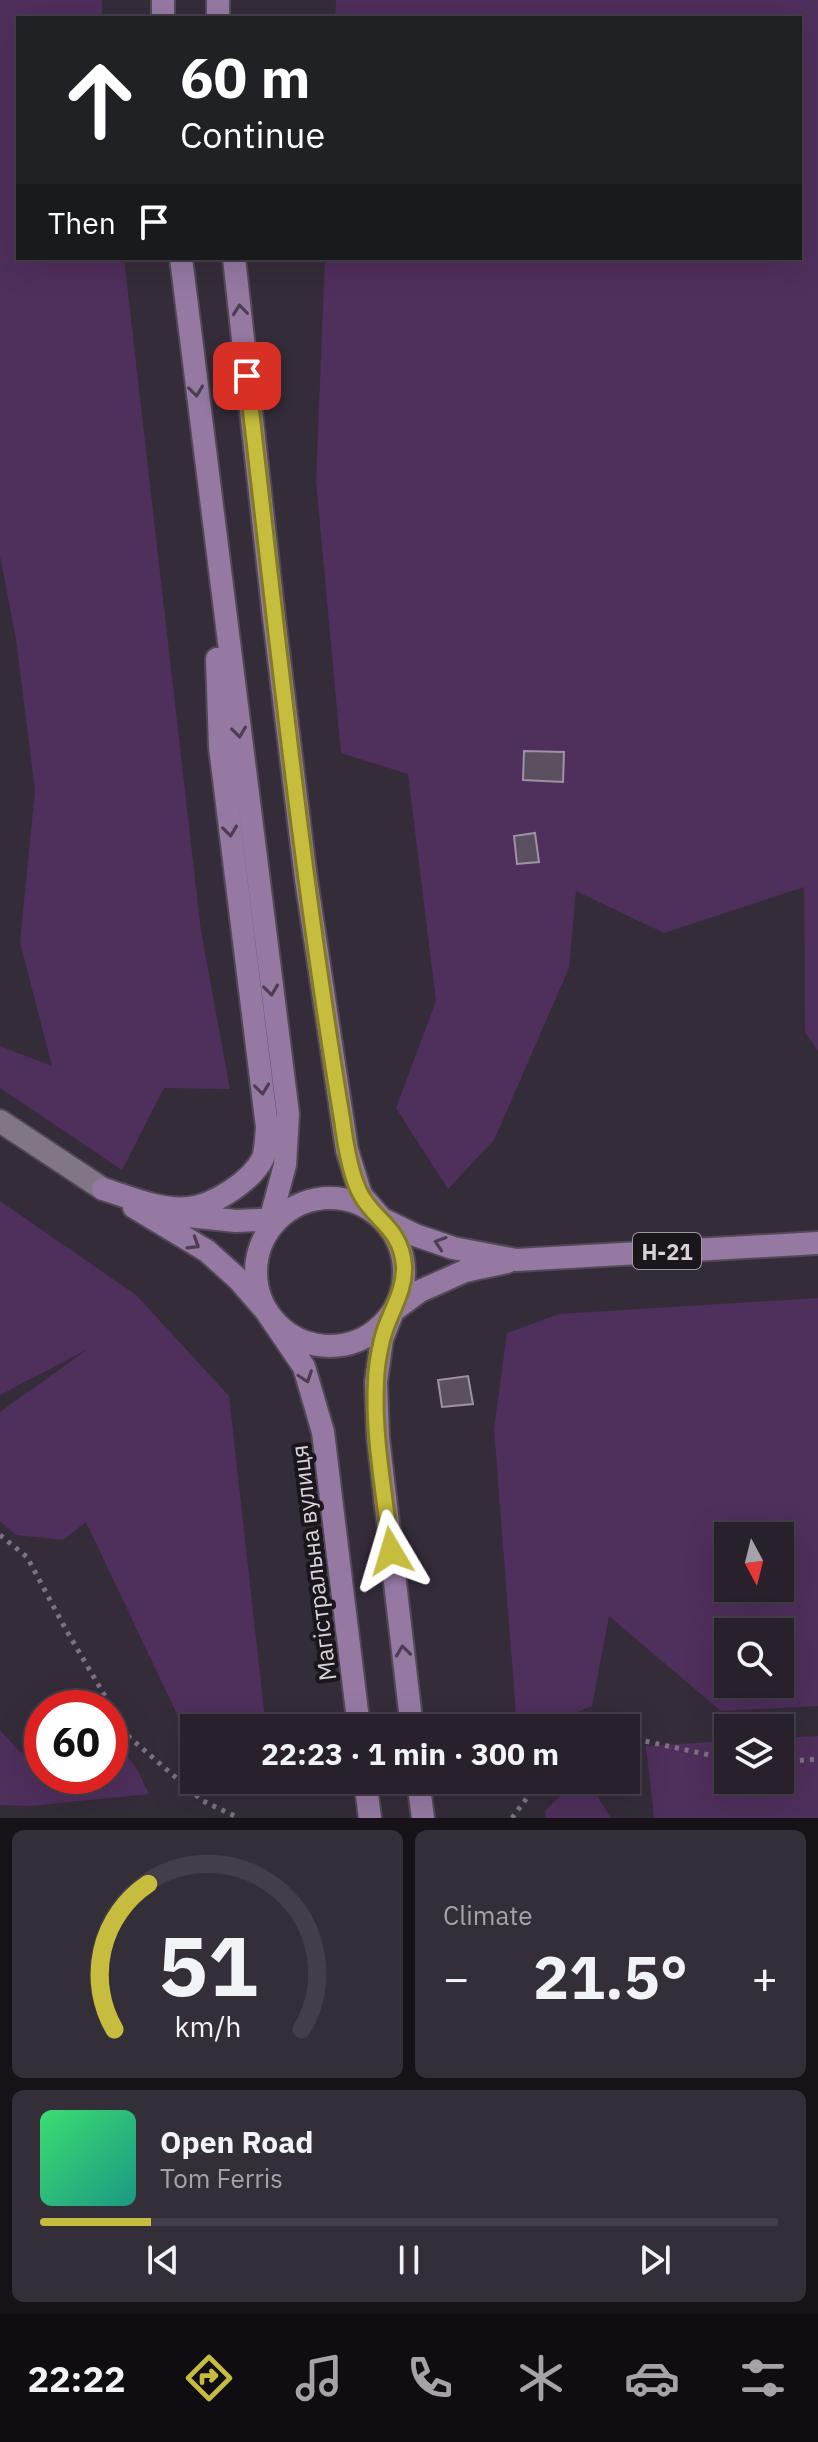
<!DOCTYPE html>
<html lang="en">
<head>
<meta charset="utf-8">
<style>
	body { margin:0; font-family:"IBM Plex Sans",sans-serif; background:#342e38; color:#f1f3f6; height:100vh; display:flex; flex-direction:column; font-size:30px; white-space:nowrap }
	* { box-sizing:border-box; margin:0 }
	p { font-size:26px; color:#a5a3a9 }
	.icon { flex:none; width:44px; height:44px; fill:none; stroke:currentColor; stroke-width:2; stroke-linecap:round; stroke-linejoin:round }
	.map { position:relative; height:1818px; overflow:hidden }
	.drawer { display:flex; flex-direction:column; gap:12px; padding:12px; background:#161218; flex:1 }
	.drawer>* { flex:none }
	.top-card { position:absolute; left:16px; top:16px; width:786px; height:244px; border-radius:0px; box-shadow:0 8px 32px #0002,0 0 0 2px #443e48; background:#202124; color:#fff; overflow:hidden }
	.needle { width:52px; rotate:173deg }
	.controls { position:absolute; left:714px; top:1522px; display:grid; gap:16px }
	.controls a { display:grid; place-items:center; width:80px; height:80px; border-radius:0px; background:#28212c; box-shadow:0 8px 32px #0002,0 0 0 2px #443e48; font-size:40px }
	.speed { position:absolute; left:24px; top:1690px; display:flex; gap:16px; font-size:40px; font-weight:700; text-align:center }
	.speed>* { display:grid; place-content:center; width:104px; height:104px; border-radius:50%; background:#28212c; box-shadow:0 8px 32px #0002,0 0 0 2px #443e48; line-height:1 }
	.speed .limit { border:12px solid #d22; background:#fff; color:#111 }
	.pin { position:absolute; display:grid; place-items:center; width:68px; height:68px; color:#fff; margin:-34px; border-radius:16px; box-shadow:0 4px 12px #0006 }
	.me { position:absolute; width:88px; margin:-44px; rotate:353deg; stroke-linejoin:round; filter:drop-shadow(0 0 6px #0008) }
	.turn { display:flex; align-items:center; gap:28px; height:168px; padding:0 32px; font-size:36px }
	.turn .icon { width:104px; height:104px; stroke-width:2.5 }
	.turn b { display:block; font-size:56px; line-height:68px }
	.then { display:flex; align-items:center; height:76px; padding:0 32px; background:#0003; gap:16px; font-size:30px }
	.big { font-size:60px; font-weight:800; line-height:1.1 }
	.drawer .widget { flex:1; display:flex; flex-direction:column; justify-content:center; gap:12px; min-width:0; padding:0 28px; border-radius:12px; background:#342e38 }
	.drawer .dial { align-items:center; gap:0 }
	.dial svg { height:208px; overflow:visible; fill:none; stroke:#443e48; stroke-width:7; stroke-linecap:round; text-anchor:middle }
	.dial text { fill:#f1f3f6; stroke:none }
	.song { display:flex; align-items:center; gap:24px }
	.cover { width:96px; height:96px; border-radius:12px; background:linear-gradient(135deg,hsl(140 70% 55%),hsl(170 70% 35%)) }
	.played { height:8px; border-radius:4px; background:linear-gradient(90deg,#c6bc3d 15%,#443e48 15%) }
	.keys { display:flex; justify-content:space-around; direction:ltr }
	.heat { display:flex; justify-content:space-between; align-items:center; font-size:44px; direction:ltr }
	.drawer .tiles { flex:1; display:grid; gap:12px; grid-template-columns:1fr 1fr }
	.widget:last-child { grid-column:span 2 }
	.trip { position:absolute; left:180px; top:1714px; width:460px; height:80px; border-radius:0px; background:#28212c; box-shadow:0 8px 32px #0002,0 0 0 2px #443e48; font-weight:800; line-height:80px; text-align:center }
	.dock { display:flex; height:128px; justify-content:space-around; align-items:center; background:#100d12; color:#a5a3a9 }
	.dock .icon { width:56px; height:56px }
	.dock .selected { color:#c6bc3d }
	.dock b { font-size:36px; color:#f1f3f6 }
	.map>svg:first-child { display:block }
	.green { fill:#4f2f5c; fill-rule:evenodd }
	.building { fill:#5a505f; stroke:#9d92a3; stroke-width:2 }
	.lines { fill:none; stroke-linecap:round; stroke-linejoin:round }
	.tertiary-casing { stroke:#514955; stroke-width:26 }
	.primary-casing { stroke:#514955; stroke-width:26 }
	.path { stroke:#7b737f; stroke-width:5; stroke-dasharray:4 6; stroke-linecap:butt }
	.tertiary { stroke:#817686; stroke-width:22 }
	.primary { stroke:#9579a3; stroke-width:22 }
	.oneway { stroke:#4b3e52 }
	.route-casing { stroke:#817a28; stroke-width:20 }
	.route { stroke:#c6bc3d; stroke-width:14 }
	.labels { text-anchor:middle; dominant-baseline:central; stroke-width:8; stroke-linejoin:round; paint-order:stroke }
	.shield { fill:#1a161c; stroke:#9e99a1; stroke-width:2 }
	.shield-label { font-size:22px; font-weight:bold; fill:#d7d1da }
	.street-label { font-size:24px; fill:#d7d1da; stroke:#1a161c }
</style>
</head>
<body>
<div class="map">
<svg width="818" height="1818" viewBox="0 0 818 1818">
	<rect width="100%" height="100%" fill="#352c3a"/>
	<path class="green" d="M0,0H102V18H18V258H124L201,931L230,1089L164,1088L122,1170L0,1088V1046L52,1066L20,942L35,790L16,640L0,556Z
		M336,0H818V1051L805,1032L804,887L664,933L576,891L569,968L494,1140L448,1189L396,1108L436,1001L408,774L341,753L316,481L325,258H800V18H335Z
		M0,1201L136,1295L229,1396L266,1728H194V1750L86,1522L63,1540L16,1535L0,1521V1412L88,1349L0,1395Z
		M818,1298V1706L721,1711L609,1616L592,1706L535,1728H517L494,1429L507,1333L559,1314ZM780,1536V1588H728V1536ZM780,1632V1684H728V1632Z
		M0,1730L18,1750L42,1767V1776H110V1746L122,1748L138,1771L149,1794L29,1806L0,1805Z
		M818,1736V1818H654L646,1746L728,1741V1780H780V1738Z
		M576,1780H587L611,1818H546L545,1811Z"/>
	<path class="building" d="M524,751L564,752L563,782L523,780Z
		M535,833L539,862L517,864L514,836Z
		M468,1376L473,1404L442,1407L438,1380Z"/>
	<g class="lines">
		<defs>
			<path id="tertiary" d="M0,1121L103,1189"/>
			<path id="primary" d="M163,0V18
				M218,0V18
				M181,258L288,1114L285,1165L267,1232
				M234,258L274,618L306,879L347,1150L361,1195L382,1219L415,1235L453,1248L516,1260L818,1243
				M103,1189C129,1197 160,1211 188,1208C213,1206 252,1181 263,1158C266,1149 266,1136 267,1127L220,747L217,659
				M256 1272a74 74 0 1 1 148 0a74 74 0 1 1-148 0Z
				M134,1207L207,1251L238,1279L266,1311L304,1367L323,1432L359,1728
				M179,1215L236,1221L278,1219
				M412,1728L378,1437L376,1382L382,1339L393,1311L420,1291L465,1271L507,1262
				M365,1780L370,1818
				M418,1780L423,1818"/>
		</defs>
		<use href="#tertiary" class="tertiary-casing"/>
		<use href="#primary" class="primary-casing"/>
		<path class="path" d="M0,1535L27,1557L65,1628L129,1737L203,1801L239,1818
			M626,1737L728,1759
			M780,1762L818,1759
			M512,1818L540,1780"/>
		<use href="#tertiary" class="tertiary"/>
		<use href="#primary" class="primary"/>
	</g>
	<defs><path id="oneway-chevron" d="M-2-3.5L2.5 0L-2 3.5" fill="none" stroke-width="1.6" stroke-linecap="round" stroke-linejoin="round" transform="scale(2)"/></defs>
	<g class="oneway">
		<use href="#oneway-chevron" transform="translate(240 310) rotate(-96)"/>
		<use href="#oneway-chevron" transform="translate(196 391) rotate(83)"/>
		<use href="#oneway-chevron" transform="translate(239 732) rotate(83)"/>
		<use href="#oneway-chevron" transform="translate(230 831) rotate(83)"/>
		<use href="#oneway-chevron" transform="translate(271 990) rotate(83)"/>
		<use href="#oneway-chevron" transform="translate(262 1089) rotate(83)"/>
		<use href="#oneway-chevron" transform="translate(440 1243) rotate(-162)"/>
		<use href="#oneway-chevron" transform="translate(194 1244) rotate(32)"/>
		<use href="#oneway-chevron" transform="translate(306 1377) rotate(71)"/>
		<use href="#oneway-chevron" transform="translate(403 1651) rotate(-97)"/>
	</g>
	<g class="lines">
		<defs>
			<path id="route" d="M247,376C276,624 301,872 342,1119C345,1142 350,1175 361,1195C376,1222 401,1228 404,1266C405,1294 388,1314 382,1340C379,1353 376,1369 376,1382C373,1436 385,1497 391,1551"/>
		</defs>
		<use href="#route" class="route-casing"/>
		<use href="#route" class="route"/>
	</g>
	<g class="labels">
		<rect class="shield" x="633" y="1233" width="68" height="36" rx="6"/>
		<g class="shield-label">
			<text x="667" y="1251">Н-21</text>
		</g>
		<g class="street-label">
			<text transform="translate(313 1563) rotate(-97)">Магістральна вулиця</text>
		</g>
	</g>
</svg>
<div class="controls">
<a><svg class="needle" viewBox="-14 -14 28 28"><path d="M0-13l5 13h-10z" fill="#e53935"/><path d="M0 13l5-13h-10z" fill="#a5a3a9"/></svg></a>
<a><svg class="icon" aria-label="search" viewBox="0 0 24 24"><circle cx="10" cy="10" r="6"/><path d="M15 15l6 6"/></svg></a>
<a><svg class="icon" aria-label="layers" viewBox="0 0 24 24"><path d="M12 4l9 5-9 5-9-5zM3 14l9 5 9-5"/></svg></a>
</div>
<div class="speed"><div class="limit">60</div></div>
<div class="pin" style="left:247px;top:376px;background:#d93025"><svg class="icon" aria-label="arrive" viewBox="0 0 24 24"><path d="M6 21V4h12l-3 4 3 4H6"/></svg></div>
<svg class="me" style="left:391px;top:1551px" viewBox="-20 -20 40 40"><path d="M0-17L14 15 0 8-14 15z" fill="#c6bc3d" stroke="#fff" stroke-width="4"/></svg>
<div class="trip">22:23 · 1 min · 300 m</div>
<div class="top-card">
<div class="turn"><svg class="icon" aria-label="ahead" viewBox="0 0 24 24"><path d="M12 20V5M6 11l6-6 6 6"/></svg><div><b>60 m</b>Continue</div></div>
<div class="then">Then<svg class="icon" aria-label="arrive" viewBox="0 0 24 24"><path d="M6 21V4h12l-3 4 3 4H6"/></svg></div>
</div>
</div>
<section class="drawer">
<div class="tiles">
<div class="widget dial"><svg viewBox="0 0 100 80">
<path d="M14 69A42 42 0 1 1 86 69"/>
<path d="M14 69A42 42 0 0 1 27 13" stroke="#c6bc3d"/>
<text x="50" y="56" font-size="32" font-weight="700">51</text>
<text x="50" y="72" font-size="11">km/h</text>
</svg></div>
<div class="widget"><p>Climate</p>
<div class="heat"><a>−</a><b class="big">21.5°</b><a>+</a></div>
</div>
<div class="widget">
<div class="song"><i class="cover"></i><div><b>Open Road</b><p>Tom Ferris</p></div></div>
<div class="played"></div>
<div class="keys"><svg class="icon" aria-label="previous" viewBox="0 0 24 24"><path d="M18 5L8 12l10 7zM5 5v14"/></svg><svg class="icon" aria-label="pause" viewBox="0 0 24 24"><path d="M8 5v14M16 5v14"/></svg><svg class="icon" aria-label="next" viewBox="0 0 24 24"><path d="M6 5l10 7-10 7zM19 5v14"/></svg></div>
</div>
</div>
</section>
<nav class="dock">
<b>22:22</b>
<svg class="icon selected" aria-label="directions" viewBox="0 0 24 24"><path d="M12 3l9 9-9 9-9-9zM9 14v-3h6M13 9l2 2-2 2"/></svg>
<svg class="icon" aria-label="music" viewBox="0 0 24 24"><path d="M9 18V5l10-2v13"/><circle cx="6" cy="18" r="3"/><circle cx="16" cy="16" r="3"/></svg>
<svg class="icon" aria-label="phone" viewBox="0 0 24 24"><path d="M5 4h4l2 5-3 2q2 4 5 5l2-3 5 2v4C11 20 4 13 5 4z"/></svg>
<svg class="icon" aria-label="climate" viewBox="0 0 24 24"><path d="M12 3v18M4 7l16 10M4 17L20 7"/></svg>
<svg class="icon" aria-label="car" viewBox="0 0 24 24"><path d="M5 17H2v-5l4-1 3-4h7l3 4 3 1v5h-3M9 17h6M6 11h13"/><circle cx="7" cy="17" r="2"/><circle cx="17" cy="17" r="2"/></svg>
<svg class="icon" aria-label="filters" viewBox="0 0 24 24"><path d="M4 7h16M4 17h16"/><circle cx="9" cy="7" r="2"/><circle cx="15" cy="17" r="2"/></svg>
</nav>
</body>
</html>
